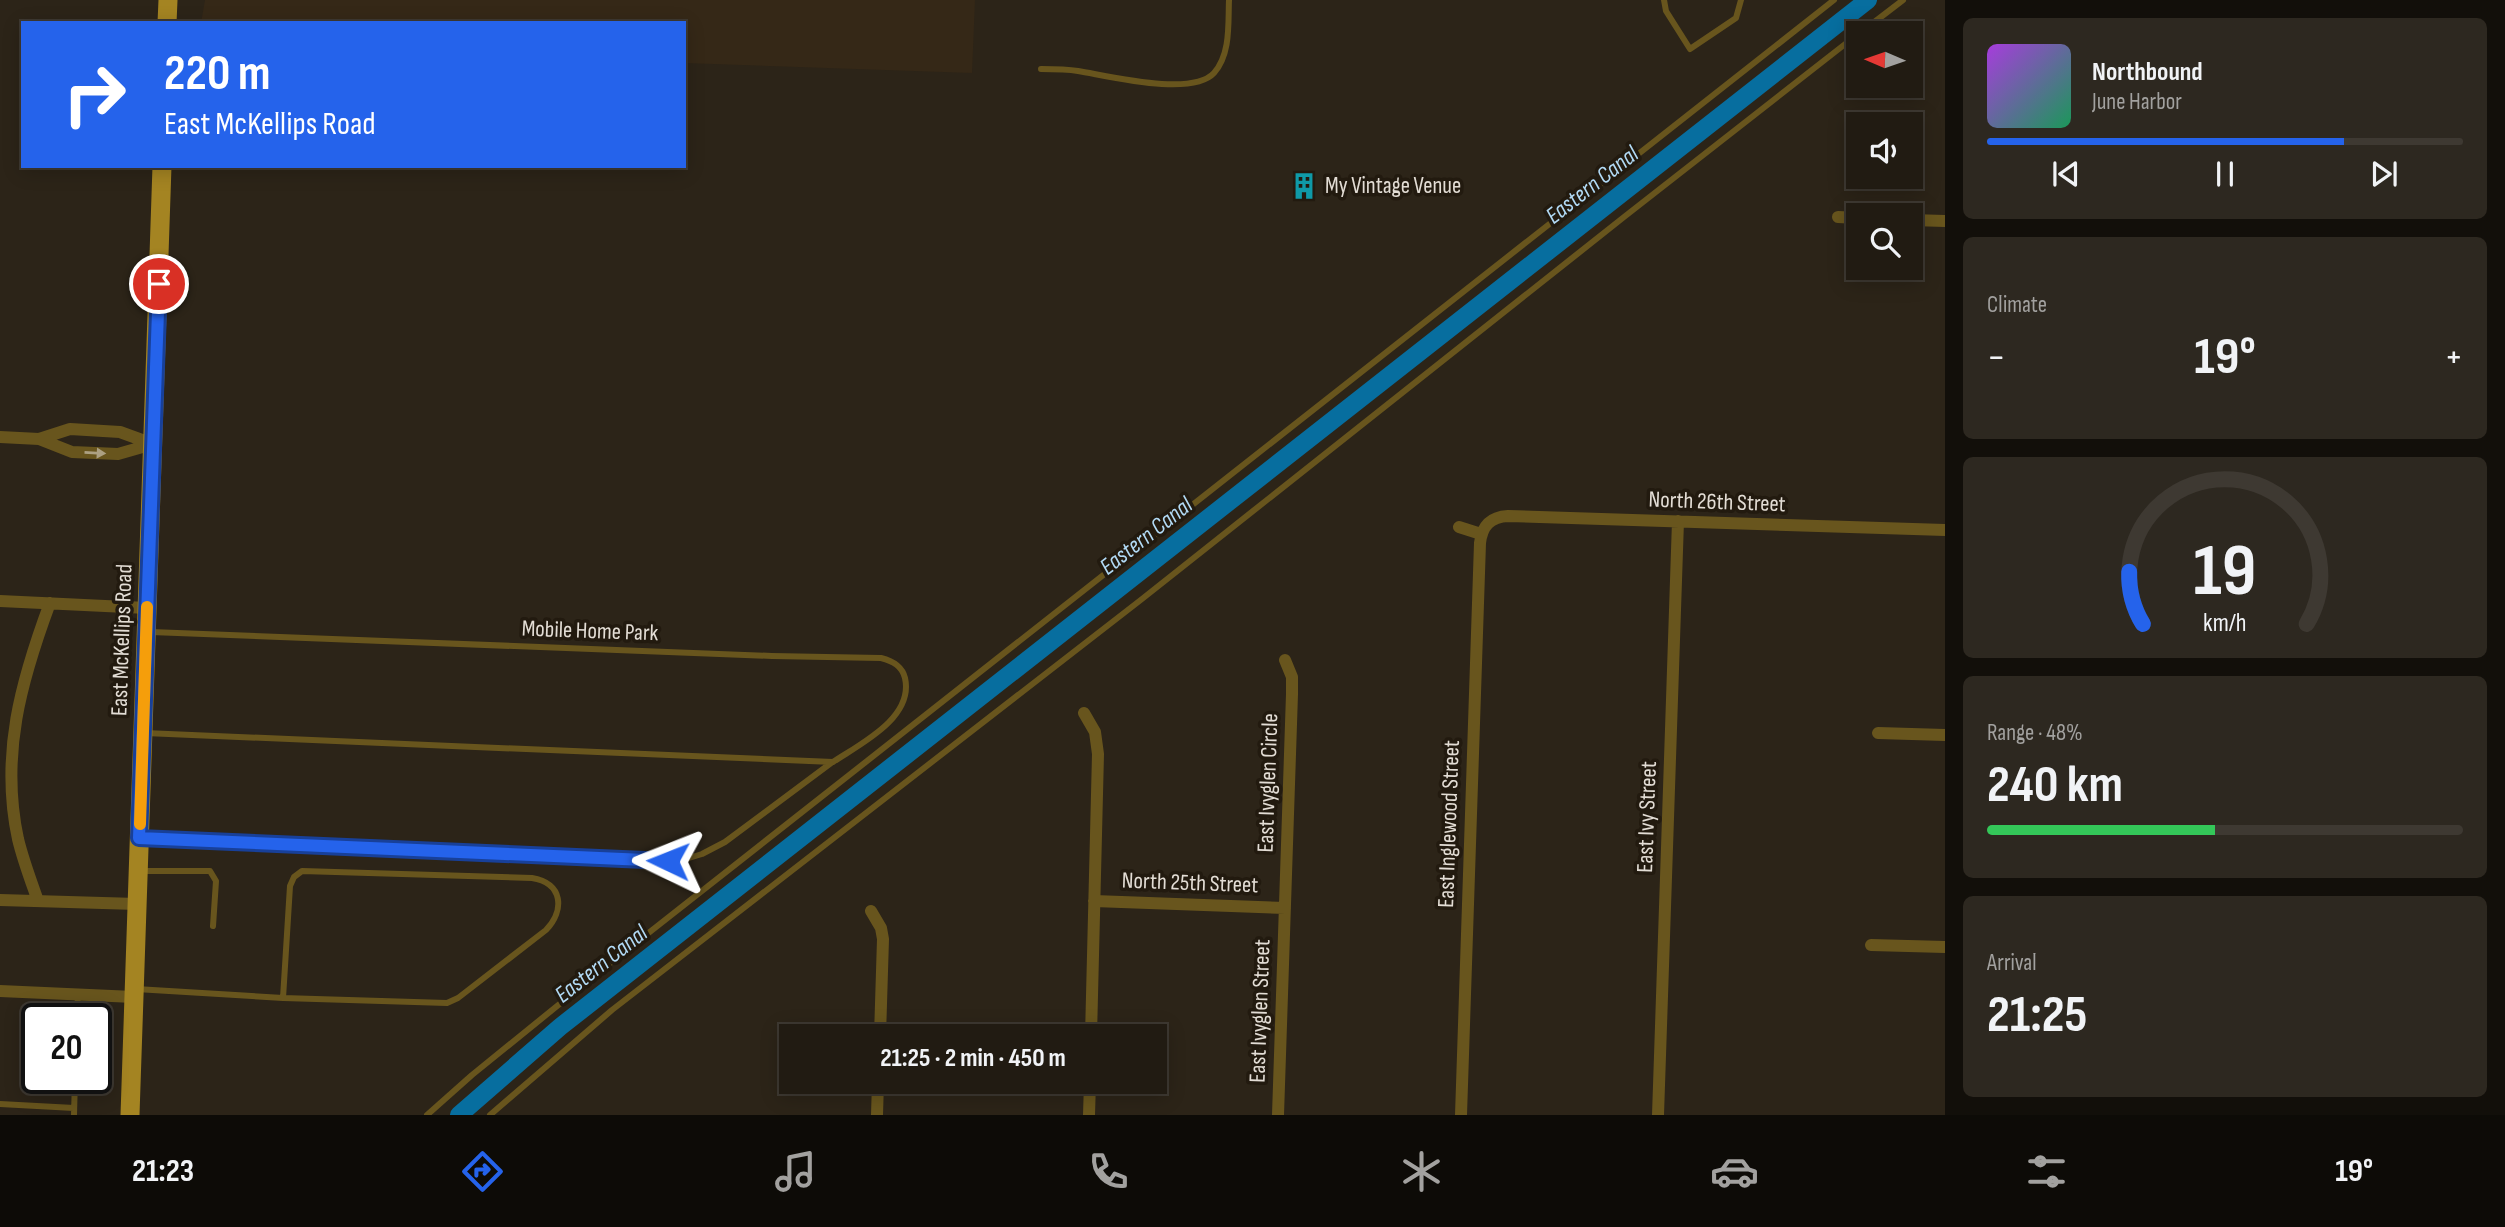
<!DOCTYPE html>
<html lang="en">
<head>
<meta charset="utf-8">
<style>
	body { margin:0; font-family:"Sofia Sans Condensed",sans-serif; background:#2d2820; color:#f1f3f6; height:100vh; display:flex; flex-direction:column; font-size:26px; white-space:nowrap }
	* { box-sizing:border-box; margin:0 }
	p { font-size:23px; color:#a2a19f }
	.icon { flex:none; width:38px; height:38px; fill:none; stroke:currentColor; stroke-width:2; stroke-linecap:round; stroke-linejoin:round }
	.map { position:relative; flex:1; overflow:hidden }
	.panel { display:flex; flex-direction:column; gap:18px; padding:18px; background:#120f0a; width:560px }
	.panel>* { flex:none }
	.hud { position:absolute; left:21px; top:21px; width:665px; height:147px; border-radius:0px; box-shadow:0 4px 18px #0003,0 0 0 2px #3e3932; background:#2563eb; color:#fff; overflow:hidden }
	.needle { width:46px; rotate:272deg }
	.tools { position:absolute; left:1846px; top:21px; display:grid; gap:14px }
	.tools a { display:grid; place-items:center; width:77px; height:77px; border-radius:0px; background:#211b12; box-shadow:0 4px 18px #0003,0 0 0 2px #3e3932; font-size:35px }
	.speed { position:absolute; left:21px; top:1003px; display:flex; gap:14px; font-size:35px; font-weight:700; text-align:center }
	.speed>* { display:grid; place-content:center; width:91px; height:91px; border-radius:50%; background:#211b12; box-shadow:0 4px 18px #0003,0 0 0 2px #3e3932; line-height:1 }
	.speed .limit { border:4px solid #111; border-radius:10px; background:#fff; color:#111 }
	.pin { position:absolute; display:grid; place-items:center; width:60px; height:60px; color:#fff; margin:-30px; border:4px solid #fff; border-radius:50%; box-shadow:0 2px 7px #0007 }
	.me { position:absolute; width:77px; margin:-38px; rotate:272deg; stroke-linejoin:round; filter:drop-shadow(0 0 5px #0008) }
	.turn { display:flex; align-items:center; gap:24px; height:147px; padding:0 28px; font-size:32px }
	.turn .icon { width:91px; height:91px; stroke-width:2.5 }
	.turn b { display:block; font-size:49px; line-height:60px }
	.big { font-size:52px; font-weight:700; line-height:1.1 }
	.panel .widget { flex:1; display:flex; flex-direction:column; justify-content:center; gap:10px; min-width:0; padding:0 24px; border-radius:10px; background:#2d2820 }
	.panel .dial { align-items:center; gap:0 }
	.dial svg { height:182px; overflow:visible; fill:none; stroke:#3e3932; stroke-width:7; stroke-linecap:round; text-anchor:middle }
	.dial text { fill:#f1f3f6; stroke:none }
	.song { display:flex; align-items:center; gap:21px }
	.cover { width:84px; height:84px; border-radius:10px; background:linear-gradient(135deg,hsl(280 70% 55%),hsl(150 70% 35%)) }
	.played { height:7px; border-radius:4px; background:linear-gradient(90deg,#2563eb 75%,#3e3932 75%) }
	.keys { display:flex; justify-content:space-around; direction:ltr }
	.heat { display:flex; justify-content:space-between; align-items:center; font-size:38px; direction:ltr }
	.charge { height:10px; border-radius:5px; background:linear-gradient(90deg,#34c759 48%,#3e3932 0) }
	.trip { position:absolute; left:779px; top:1024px; width:388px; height:70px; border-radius:0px; background:#211b12; box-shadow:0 4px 18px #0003,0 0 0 2px #3e3932; font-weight:700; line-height:70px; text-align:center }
	.dock { display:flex; height:112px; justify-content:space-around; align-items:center; background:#0d0b07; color:#a2a19f }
	.dock .icon { width:49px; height:49px }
	.dock .on { color:#2563eb }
	.dock b { font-size:32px; color:#f1f3f6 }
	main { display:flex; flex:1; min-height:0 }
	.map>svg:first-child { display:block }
	.built { fill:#352817 }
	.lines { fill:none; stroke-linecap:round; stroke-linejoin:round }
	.canal { stroke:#076e9f; stroke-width:18 }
	.service { stroke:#68551d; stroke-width:6 }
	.minor { stroke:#68551d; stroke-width:12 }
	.primary { stroke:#a48422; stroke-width:19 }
	.oneway { fill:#aca082 }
	.route-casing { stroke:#184099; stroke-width:18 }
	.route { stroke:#2563eb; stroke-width:12 }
	.slow { stroke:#f59e0b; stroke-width:12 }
	.labels { text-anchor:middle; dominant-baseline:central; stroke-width:7; stroke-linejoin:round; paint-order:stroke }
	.poi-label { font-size:23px; fill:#e3ddd5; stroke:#221a0f; text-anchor:start }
	.street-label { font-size:23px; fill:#e3ddd5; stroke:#221a0f }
	.water-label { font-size:24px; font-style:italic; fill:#b2daf5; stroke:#221a0f }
</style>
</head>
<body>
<main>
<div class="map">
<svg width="1945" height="1115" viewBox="0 0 1945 1115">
	<rect width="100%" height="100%" fill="#2c2418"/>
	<path class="built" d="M205,0H975L972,73L684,63V23H201Z"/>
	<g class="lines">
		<path class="canal" d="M459,1115L560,1027L1868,0"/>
		<path class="service" d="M1664,0L1666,11L1690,49L1736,18L1741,0
			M1860,33L1903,0
			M1041,69C1053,69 1066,69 1078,71C1109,76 1192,97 1214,73C1231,54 1228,23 1229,0
			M145,733L833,762C860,744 914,718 905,678C902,666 893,661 881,658L772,656L151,632
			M141,839L679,861L702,854L725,842L831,763
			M140,871H210L216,881L213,926
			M136,989L283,998L447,1003L458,998L546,930C565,910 563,883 532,878L302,871L294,877L290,886L283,998
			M77,1018L78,994
			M0,1104L74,1108
			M74,1115L75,1078
			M427,1115L472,1075L604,968L1834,0
			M490,1115L612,1010L1142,599L1624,217L1858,34"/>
		<path class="minor" d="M1838,217L1858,218
			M1911,220L1945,221
			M0,437L39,439L72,452L118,454L153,444
			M39,439L70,429L120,432L153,444
			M1459,527L1481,534
			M0,601L147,608
			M1084,713L1095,732L1098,754L1091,1036
			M1878,733L1945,735
			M0,900L137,904
			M38,901C31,881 23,860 18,839C0,755 21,681 50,603
			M1094,901L1285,908
			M871,911L881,928L883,939L880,1036
			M1871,945L1945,947
			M0,991L134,997
			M877,1115L878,1082
			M1089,1115L1090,1082
			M1278,1115L1292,694V677L1285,660
			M1461,1115L1480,543C1482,526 1490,517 1508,516L1945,530
			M1658,1115L1678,521"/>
		<path class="primary" d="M167,23L168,0
			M130,1115L162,166"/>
	</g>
	<defs><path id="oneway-solid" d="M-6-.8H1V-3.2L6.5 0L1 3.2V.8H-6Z" transform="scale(1.75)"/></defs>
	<use class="oneway" href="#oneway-solid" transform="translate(95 453) rotate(3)"/>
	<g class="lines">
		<defs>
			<path id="route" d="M159,284L139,838L668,861"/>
		</defs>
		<use href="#route" class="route-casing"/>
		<use href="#route" class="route"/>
		<path class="slow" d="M140,824L147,607"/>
	</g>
	<defs>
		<symbol id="building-bare" viewBox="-9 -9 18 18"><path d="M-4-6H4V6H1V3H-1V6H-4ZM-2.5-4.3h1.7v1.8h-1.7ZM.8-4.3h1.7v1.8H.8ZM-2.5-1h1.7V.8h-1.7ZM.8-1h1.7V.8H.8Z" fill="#0f9aa8" stroke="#221a0f" stroke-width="2.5" paint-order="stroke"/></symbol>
	</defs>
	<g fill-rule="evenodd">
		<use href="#building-bare" x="1285" y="167" width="38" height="38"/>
	</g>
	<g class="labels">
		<g class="poi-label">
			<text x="1325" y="186">My Vintage Venue</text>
		</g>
		<g class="street-label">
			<text transform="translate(1717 502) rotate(2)">North 26th Street</text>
			<text transform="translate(590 631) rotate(2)">Mobile Home Park</text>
			<text transform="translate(122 640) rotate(-88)">East McKellips Road</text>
			<text transform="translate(1268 783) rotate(-88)">East Ivyglen Circle</text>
			<text transform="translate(1647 817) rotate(-88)">East Ivy Street</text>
			<text transform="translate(1449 824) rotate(-88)">East Inglewood Street</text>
			<text transform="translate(1190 883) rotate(2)">North 25th Street</text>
			<text transform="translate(1260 1011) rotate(-88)">East Ivyglen Street</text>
		</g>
		<g class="water-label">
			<text transform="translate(1592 185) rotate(-38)">Eastern Canal</text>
			<text transform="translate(1146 536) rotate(-38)">Eastern Canal</text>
			<text transform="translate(601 964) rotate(-38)">Eastern Canal</text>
		</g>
	</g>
</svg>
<div class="tools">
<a><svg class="needle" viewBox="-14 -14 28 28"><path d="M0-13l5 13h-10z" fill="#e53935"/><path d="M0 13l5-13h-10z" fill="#a2a19f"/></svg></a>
<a><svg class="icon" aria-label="sound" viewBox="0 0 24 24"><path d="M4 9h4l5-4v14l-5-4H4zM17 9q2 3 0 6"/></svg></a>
<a><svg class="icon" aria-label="search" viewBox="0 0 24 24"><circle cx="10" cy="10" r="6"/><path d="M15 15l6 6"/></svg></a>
</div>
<div class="speed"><div class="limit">20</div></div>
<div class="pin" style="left:159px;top:284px;background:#d93025"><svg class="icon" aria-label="arrive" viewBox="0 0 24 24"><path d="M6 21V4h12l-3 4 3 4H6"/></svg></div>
<svg class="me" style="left:668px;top:861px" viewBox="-20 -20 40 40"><path d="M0-17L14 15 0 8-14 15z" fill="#2563eb" stroke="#fff" stroke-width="4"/></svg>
<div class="trip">21:25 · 2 min · 450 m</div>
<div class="hud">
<div class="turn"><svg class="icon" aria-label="right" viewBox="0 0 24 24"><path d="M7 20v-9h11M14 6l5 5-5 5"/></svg><div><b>220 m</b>East McKellips Road</div></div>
</div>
</div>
<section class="panel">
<div class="widget">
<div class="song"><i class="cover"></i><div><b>Northbound</b><p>June Harbor</p></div></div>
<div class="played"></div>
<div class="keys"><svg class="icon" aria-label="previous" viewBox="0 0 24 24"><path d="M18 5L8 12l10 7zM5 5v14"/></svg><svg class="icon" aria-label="pause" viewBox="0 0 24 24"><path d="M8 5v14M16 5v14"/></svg><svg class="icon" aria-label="next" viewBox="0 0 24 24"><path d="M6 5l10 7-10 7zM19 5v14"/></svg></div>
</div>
<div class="widget"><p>Climate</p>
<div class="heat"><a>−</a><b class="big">19°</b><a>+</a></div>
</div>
<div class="widget dial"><svg viewBox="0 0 100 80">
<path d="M14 69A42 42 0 1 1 86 69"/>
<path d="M14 69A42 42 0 0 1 8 46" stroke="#2563eb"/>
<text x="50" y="56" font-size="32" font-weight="700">19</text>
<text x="50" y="72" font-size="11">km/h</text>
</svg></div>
<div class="widget"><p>Range · 48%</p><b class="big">240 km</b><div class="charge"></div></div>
<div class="widget"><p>Arrival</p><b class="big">21:25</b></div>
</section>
</main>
<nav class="dock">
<b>21:23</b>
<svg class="icon on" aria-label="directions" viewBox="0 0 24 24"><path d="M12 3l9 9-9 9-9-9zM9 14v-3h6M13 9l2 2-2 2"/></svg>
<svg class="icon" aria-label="music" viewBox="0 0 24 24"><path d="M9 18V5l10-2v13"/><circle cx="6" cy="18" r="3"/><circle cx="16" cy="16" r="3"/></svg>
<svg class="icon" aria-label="phone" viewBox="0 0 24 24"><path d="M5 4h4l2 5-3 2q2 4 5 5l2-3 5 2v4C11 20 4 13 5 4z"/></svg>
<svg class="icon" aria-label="climate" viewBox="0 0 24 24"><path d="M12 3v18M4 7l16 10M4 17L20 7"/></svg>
<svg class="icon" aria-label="car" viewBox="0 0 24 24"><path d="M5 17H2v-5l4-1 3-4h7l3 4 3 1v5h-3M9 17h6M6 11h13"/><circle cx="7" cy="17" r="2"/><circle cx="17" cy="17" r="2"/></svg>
<svg class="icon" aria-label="filters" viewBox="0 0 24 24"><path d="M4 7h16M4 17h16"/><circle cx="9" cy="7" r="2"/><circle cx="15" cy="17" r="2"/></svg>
<b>19°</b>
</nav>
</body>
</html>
